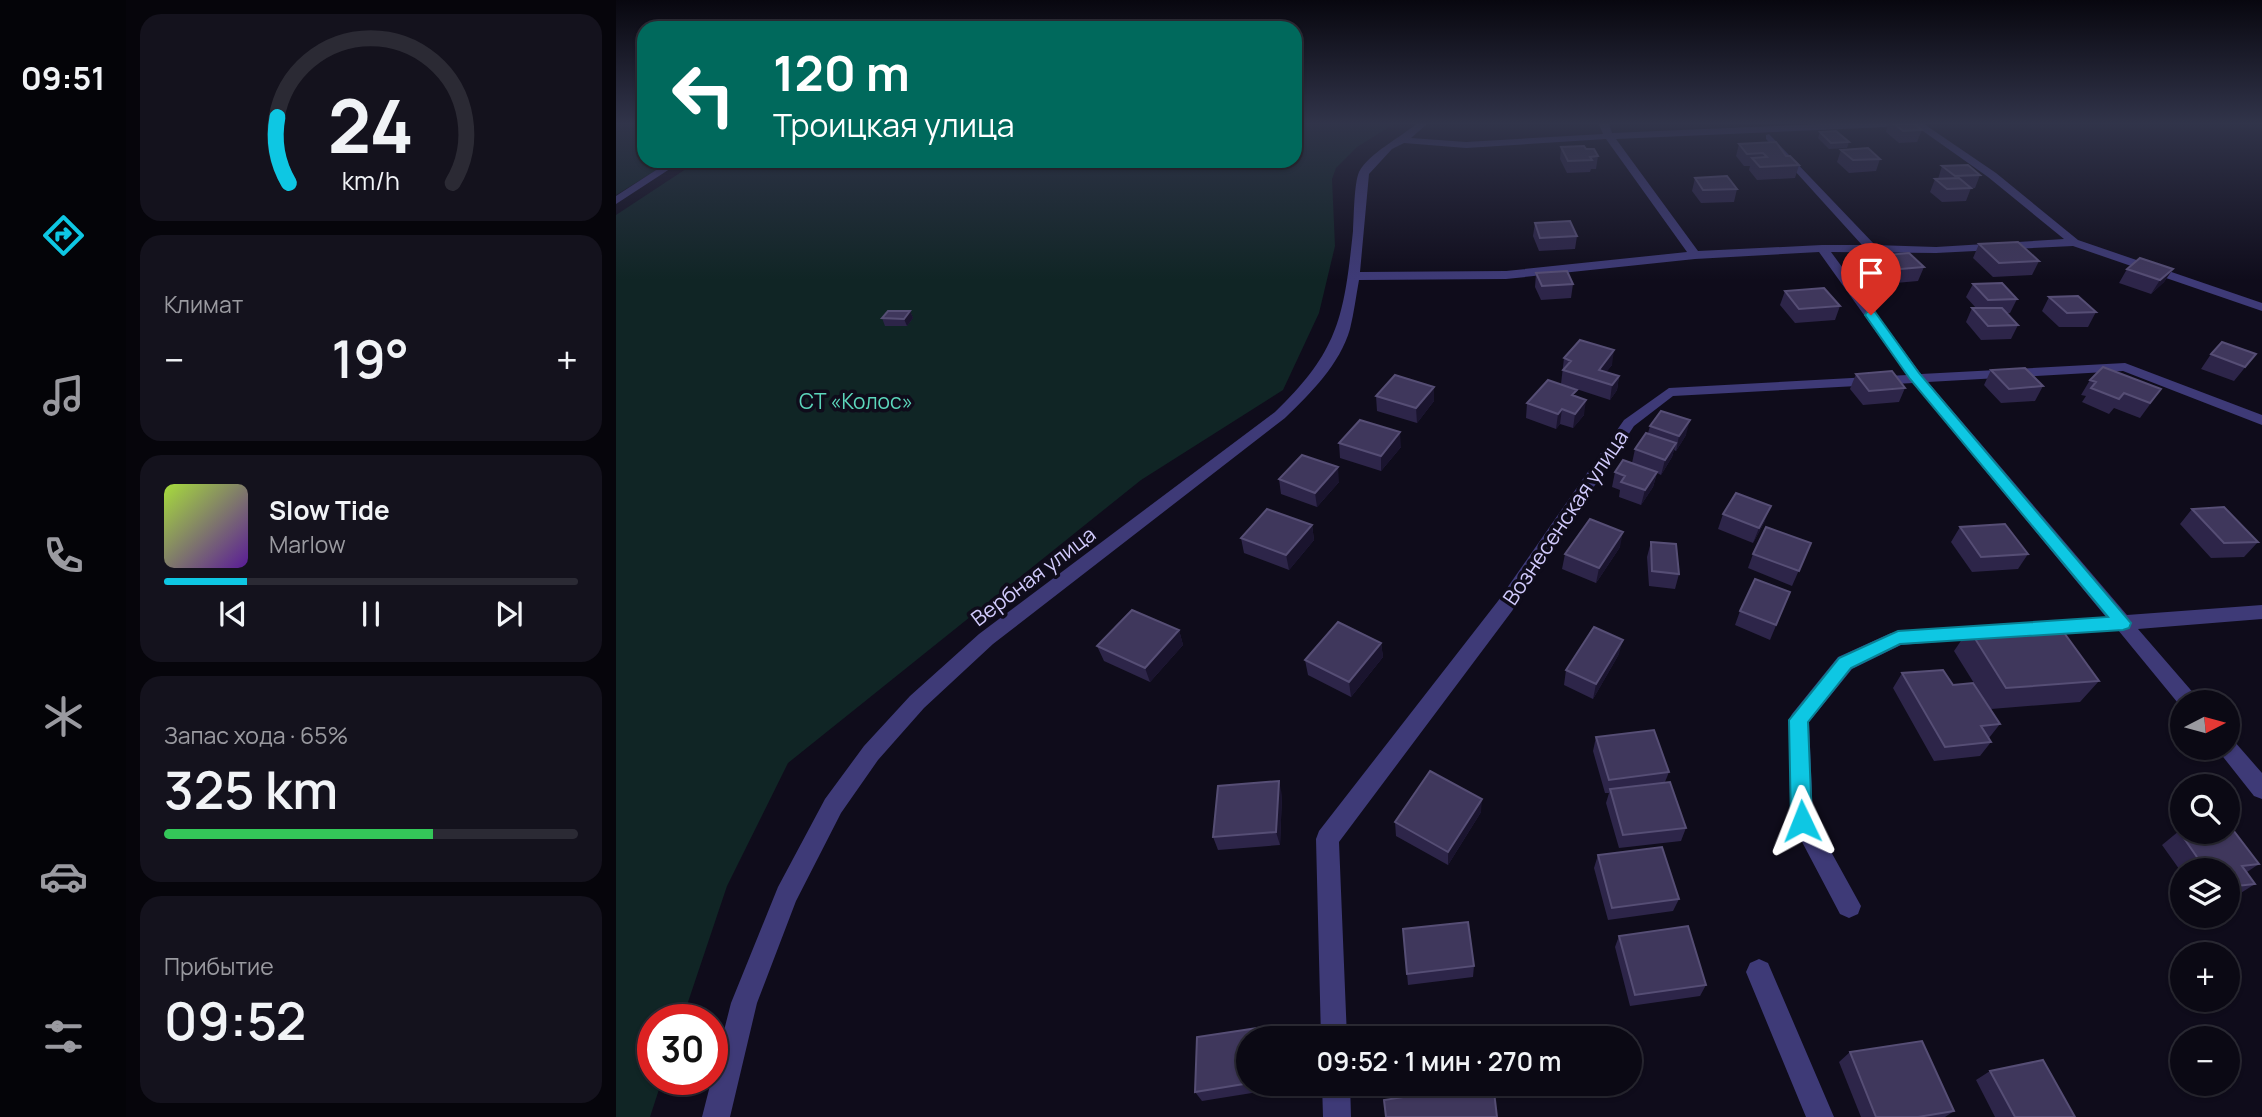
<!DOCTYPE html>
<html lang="ru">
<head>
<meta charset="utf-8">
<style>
	body { margin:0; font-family:Manrope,sans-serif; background:#14121d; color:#f1f3f6; height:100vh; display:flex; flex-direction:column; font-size:26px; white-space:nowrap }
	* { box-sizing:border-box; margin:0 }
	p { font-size:23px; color:#9a9aa0 }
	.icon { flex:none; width:38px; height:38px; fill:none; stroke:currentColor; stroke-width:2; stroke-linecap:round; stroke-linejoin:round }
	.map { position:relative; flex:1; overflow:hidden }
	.side { display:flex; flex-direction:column; gap:14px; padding:14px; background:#06050b; width:490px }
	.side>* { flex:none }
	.hud { position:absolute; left:21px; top:21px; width:665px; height:147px; border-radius:21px; box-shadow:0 2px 5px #0004,0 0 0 2px #2b2a34; background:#00695c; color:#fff; overflow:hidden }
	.needle { width:46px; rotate:84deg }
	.controls { position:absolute; left:1554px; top:690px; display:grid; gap:14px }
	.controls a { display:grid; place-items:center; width:70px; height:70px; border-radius:50%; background:#0b0914; box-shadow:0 2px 5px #0004,0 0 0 2px #2b2a34; font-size:35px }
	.speed { position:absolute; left:21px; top:1004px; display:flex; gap:14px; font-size:35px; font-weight:700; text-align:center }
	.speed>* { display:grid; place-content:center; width:91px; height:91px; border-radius:50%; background:#0b0914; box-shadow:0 2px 5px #0004,0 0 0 2px #2b2a34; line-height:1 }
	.speed .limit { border:10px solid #d22; background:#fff; color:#111 }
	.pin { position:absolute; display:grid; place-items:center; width:60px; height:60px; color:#fff; margin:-72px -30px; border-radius:50% 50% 50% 0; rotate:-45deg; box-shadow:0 0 7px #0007 }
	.pin .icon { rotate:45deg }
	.me { position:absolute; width:77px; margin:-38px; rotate:358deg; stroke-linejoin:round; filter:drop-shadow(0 0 5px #0008) }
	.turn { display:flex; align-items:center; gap:24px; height:147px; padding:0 21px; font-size:32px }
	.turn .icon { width:91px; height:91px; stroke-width:2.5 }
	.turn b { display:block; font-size:49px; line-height:60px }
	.big { font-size:52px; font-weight:600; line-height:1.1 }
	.side .tile { flex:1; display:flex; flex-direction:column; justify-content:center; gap:10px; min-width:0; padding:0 24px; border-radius:21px; background:#14121d }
	.side .dial { align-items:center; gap:0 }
	.dial svg { height:182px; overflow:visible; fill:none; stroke:#2b2a34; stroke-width:7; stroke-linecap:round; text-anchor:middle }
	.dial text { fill:#f1f3f6; stroke:none }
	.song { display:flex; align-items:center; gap:21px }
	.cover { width:84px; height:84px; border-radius:10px; background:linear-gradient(135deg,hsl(80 70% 55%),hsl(270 70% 35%)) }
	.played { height:7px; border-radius:4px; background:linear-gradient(90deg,#0ec7e3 20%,#2b2a34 20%) }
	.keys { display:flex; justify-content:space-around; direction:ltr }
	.heat { display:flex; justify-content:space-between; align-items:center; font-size:38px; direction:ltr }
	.charge { height:10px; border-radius:5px; background:linear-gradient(90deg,#34c759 65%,#2b2a34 0) }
	.trip { position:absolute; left:620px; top:1026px; width:406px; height:70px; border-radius:35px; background:#0b0914; box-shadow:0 2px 5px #0004,0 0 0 2px #2b2a34; font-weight:600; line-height:70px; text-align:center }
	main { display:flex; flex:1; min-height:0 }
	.menu { display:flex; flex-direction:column; width:126px; justify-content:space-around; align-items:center; background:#040408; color:#9a9aa0 }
	.menu .icon { width:49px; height:49px }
	.menu .on { color:#0ec7e3 }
	.menu b { font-size:32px; color:#f1f3f6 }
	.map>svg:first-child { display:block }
	.green { fill:#102525 }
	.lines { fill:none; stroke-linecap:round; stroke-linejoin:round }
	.minor { fill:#3e3a77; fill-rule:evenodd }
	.wall { fill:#2d2549 }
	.shaded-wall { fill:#1a142e }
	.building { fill:#3f375c; stroke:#564e75; stroke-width:2 }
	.route { fill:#0ec7e3; stroke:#098194; stroke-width:2 }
	.labels { text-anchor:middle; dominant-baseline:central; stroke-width:7; stroke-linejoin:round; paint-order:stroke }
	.park-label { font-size:21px; fill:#5cd6bb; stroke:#0f0c1b }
	.street-label { font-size:21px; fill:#d1cafc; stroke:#0f0c1b }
</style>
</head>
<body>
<main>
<nav class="menu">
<b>09:51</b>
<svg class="icon on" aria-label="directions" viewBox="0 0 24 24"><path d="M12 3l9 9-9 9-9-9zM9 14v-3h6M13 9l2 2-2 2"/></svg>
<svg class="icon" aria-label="music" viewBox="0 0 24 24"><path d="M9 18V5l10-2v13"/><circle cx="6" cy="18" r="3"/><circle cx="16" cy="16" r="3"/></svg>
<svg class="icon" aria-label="phone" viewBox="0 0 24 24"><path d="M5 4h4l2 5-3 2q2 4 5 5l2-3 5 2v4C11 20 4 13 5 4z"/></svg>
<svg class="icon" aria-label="climate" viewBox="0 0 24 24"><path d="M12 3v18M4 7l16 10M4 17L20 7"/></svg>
<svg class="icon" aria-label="car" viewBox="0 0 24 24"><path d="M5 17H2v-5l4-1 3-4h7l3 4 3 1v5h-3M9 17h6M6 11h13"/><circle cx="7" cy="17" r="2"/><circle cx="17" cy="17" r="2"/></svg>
<svg class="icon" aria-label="filters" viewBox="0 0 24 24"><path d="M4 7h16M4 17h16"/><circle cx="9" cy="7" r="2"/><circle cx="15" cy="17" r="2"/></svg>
</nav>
<section class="side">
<div class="tile dial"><svg viewBox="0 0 100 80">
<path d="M14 69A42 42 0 1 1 86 69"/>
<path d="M14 69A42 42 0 0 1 9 40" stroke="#0ec7e3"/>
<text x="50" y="56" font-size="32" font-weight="700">24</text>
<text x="50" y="72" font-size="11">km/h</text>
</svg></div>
<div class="tile"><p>Климат</p>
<div class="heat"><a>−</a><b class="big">19°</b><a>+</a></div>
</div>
<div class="tile">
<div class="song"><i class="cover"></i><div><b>Slow Tide</b><p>Marlow</p></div></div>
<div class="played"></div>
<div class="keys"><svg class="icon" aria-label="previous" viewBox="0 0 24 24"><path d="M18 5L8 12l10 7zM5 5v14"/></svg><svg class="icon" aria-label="pause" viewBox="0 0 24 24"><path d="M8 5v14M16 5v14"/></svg><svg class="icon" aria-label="next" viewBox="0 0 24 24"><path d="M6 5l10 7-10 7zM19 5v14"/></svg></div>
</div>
<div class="tile"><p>Запас хода · 65%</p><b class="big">325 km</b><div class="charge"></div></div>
<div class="tile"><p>Прибытие</p><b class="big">09:52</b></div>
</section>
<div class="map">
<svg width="1646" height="1117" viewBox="0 0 1646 1117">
	<rect width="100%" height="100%" fill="#0f0c1b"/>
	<path class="green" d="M0,124H28V161H55L0,195Z
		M679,124H778L741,147L720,168L716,179L719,246L703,313L667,390L525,480L172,763L111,886L66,1020H37V1080H46L34,1117H0V215L82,161H679Z"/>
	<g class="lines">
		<path class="minor" d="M800,124H811L795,138L850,142L987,134L983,124H993L996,133L1206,124H1275L1270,127L1000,139L1082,251L1206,245H1246L1150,139V135L1153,134L1259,245L1320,247L1448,239L1372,177L1297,124H1308L1380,173L1462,240L1646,303V311L1457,246L1320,253L1215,252L1305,374L1509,363L1646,415V425L1507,371L1312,382L1511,615L1646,605V619L1522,629L1580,696L1583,702H1566V708L1502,630L1423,636L1416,634L1414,629L1416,624L1423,622L1490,617L1297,383L1057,396L1018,426L896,611L723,842L731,1038H705L700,839L703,831L882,601L1008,420L1053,388L1291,375L1203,252L1079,259L890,279L743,280C740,296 738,313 734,329C724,364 695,393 669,418L377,644L308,708L262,760L225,813L180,901L141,1003L114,1117H86L115,1003L162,887L209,799L248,746L294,696L363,634L659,412C723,351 728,316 737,231C738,216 738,184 743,172C753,153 784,138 800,124ZM990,139L1071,252L890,271L744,272L753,174L776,149L788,143L850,148Z
			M54,161H66L0,204V196Z
			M1374,625L1381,627L1383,632L1381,637L1285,645L1236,669L1193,722L1197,819L1245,906L1242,914L1233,918L1224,914L1175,821L1173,720L1176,714L1222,657L1275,633Z
			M1612,738L1618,741L1646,773V799L1638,796L1604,753L1601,747H1612Z
			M1143,959L1152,963L1218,1117H1190L1130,972L1134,963Z
			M706,1083H734L735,1117H707Z"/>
	</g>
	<path class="wall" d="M1272,124H1298L1306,130L1301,142L1283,143L1270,132Z
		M1204,132L1233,142L1231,148L1213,149L1202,138Z
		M1123,144L1170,156L1183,165L1179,178L1141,180L1133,170L1134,166H1128L1120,156Z
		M945,147L970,149L982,156L980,169H975L974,172L951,173L944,159Z
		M1225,150L1264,159L1260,171L1233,173L1221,162Z
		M1326,166L1364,175L1359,188H1355L1350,201L1326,202L1314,192L1319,179H1322Z
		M1079,178L1121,189L1118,202L1085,203L1076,191Z
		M919,223L961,236L959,249L923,251L917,236Z
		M1363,244L1423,261L1416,275L1377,277L1357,258Z
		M1259,256L1308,267L1302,281L1268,284L1254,270Z
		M1511,269H1557L1548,282L1535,294L1503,283Z
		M920,273L957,284L955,298L925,300L919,287Z
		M1357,284L1401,299L1394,313H1391L1402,325L1395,339L1365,340L1350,322L1356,308H1360L1350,297Z
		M1169,291L1224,306L1219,320L1179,323L1164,305Z
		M1433,297L1480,312L1472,327H1443L1426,311Z
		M294,311L297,318L291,326H269L266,318Z
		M1595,354H1640L1618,381L1585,369Z
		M948,358L996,365L990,372L1003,376L1001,390L994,400L945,384Z
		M1375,370L1427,386L1419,401L1385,403L1368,385Z
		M1240,374L1289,388L1283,402L1247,405L1234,389Z
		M1474,380L1535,403L1524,418L1498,408L1493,414L1466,402L1470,396L1465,395Z
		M760,396L818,401L801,423L761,411Z
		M960,396L968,415L957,428L944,424L940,429L910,418L911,403Z
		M1034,426L1070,435L1060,451L1058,450L1056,457L1045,475L1041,473L1037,487L1025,505L1003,497L1004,490L996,487L999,472L1016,463L1019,449L1032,433Z
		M723,443L785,447L765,471L724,458Z
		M663,479L723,482L701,507L665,494Z
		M1576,509L1642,542L1628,557L1595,558L1564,524Z
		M1107,514L1149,521L1137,543L1102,529Z
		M696,525L698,540L673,570L628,553L625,538Z
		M1344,527L1412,554L1402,569L1356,572L1335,542Z
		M1035,542L1063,574L1059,589L1033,586L1031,557Z
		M1195,543L1176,586L1132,568L1137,554Z
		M1004,547L980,583L946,569L949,554Z
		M1174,592L1154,640L1119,625L1124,611Z
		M1353,629L1483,681L1464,702L1375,709L1384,724L1373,738L1375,742L1364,756L1318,761L1277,688L1286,673L1337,685L1361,688L1338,651Z
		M563,630L567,645L534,682L488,661L481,646Z
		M765,643L767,657L735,697L692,675L689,660Z
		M1003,654L977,699L948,685L950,670Z
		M980,737L1053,772L1049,782L1070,828L1065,841L1003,848L990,803L993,793H989L977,751Z
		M666,795L664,845L602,850L597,837Z
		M865,812L832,865L780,836L779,822Z
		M1563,831L1643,864L1631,872L1639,884L1620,896L1612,897V870H1566V873L1546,845Z
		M982,855L1063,899L1057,911L992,920L978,868Z
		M787,929L858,966L857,977L792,985Z
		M1003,936L1090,985L1084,996L1014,1006L999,947Z
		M655,1026L659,1038H632V1083H660V1089L586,1101L579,1092L581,1037Z
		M1234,1052L1338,1111L1329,1117H1245L1223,1062Z
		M1374,1071L1459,1117H1379L1360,1080Z"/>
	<path class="shaded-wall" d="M1557,269L1548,282L1535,294L1544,280Z
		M294,311L297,318L291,326L288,319Z
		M998,350L996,365L983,381V370Z
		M1003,376L1001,390L994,400L996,385Z
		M818,387V401L801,423L800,408Z
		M970,400L968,415L957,428L959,414Z
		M946,409L944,424L940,429L942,414Z
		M1074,420L1070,435L1060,451L1063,436Z
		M784,432L785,447L765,471V456Z
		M1060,443L1056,457L1045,475L1049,460Z
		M722,467L723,482L701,507L699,493Z
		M1041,472L1037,487L1025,505L1029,490Z
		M1155,506L1149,521L1137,543L1143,528Z
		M696,525L698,540L673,570L670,555Z
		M1007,532L1004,547L980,583L983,568Z
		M563,630L567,645L534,682L529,668Z
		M1007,640L1003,654L977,699L980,684Z
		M765,643L767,657L735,697L733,682Z
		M663,781L666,795L664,845L660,832Z
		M866,799L865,812L832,865V852Z
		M655,1026L659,1036V1038H655Z"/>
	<path class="building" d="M1278,124H1298L1306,130L1287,131Z
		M1220,131L1233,142L1215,143L1204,132Z
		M1160,142L1170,156H1174L1183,165L1144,167L1136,158L1151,157L1147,153L1131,154L1123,144Z
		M968,146L970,149H978L982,156L974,157L976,160L952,161L945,147Z
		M1252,148L1264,159L1237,160L1225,150Z
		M1352,165L1364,175L1339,176L1326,166Z
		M1111,176L1121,189L1087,190L1079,178Z
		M1343,178L1355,188L1331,189L1319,179Z
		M954,221L961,236L924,238L919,223Z
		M1402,242L1423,261L1383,263L1363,244Z
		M1293,253L1308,267L1273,270L1259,256Z
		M1524,258L1557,269L1544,280L1511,269Z
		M951,271L957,284L926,286L920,273Z
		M1386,283L1401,299L1372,300L1357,284Z
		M1208,288L1224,306L1183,309L1169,291Z
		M1462,296L1480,312L1451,313L1433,297Z
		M1356,308H1386L1402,325L1372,326Z
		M272,311H294L288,319L266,318Z
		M964,340L998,350L983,370L1003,376L996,385L947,370L955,361L948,358Z
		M1606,342L1640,354L1629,367L1595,354Z
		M1487,367L1545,389L1534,403L1508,393L1503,399L1475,388L1480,382L1474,380Z
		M1409,368L1427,386L1393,389L1375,370Z
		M1276,371L1289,388L1253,391L1240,374Z
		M779,375L818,387L800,408L760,396Z
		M932,380L961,390L956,395L970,400L959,414L946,409L942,414L911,403Z
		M1045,411L1074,420L1063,436L1034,426Z
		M744,420L784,432L765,456L723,443Z
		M1030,433L1060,443L1049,460L1019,449Z
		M686,455L722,467L699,493L663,479Z
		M1007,460L1041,472L1029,490L1005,482L1009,476L999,472Z
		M1120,493L1155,506L1143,528L1107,514Z
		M1608,507L1642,542L1608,543L1576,509Z
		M651,509L696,525L670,555L625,538Z
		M974,519L1007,532L983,568L949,554Z
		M1389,524L1412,554L1365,557L1344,527Z
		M1150,527L1195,543L1183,571L1137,554Z
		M1035,542L1060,544L1063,574L1036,571Z
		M1139,579L1174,592L1160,625L1124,611Z
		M516,610L563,630L529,668L481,646Z
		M722,622L765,643L733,682L689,660Z
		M1441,623L1483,681L1390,688L1353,629Z
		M978,627L1007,640L980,684L950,670Z
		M1327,670L1337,685L1357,683L1384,724L1365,726L1375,742L1329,747L1286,673Z
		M1038,730L1053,772L993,780L980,737Z
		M814,771L866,799L832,852L779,822Z
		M663,781L660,832L597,837L602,786Z
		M1054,782L1070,828L1007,835L994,789Z
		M1612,826H1614L1643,864L1626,866L1639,884L1612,887V870H1590L1563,831H1612Z
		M1046,847L1063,899L996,908L982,855Z
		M852,922L858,966L791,974L787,929Z
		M1072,926L1090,985L1019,995L1003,936Z
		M655,1026V1038H632V1083H634L579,1092L581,1037Z
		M1306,1041L1338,1111L1302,1117H1260L1234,1052Z
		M1427,1060L1459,1117H1399L1374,1071Z
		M877,1083L881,1117H770L768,1100Z"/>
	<linearGradient id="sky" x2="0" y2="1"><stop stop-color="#08070f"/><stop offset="0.44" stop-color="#31344a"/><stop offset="1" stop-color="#31344a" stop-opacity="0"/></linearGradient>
	<rect width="1646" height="280" fill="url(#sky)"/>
	<path class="route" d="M1251,312H1259L1303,373L1515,623L1513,628L1507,630L1284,644L1235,668L1192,722L1196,821L1193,828L1186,831L1178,828L1175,821L1173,720L1223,658L1282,631L1492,617L1294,379L1249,315Z"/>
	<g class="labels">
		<g class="park-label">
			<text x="240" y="401">СТ «Колос»</text>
		</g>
		<g class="street-label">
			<text transform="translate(949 517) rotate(-56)">Вознесенская улица</text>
			<text transform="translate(417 576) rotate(-37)">Вербная улица</text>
		</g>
	</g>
</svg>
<div class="controls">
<a><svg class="needle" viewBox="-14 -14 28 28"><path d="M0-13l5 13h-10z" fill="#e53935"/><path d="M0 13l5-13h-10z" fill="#9a9aa0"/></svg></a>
<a><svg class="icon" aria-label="search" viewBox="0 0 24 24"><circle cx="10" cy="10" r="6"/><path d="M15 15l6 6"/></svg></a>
<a><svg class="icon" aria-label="layers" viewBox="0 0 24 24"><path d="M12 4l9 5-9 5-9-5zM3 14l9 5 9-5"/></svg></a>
<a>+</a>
<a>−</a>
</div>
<div class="speed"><div class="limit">30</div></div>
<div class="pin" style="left:1255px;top:315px;background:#d93025"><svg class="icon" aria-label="arrive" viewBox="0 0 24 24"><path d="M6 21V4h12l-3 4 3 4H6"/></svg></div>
<svg class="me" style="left:1186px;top:821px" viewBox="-20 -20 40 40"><path d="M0-17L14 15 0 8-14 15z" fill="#0ec7e3" stroke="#fff" stroke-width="4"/></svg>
<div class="trip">09:52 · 1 мин · 270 m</div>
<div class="hud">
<div class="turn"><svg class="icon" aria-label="left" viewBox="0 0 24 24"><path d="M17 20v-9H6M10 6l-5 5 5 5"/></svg><div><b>120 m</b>Троицкая улица</div></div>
</div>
</div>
</main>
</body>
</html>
